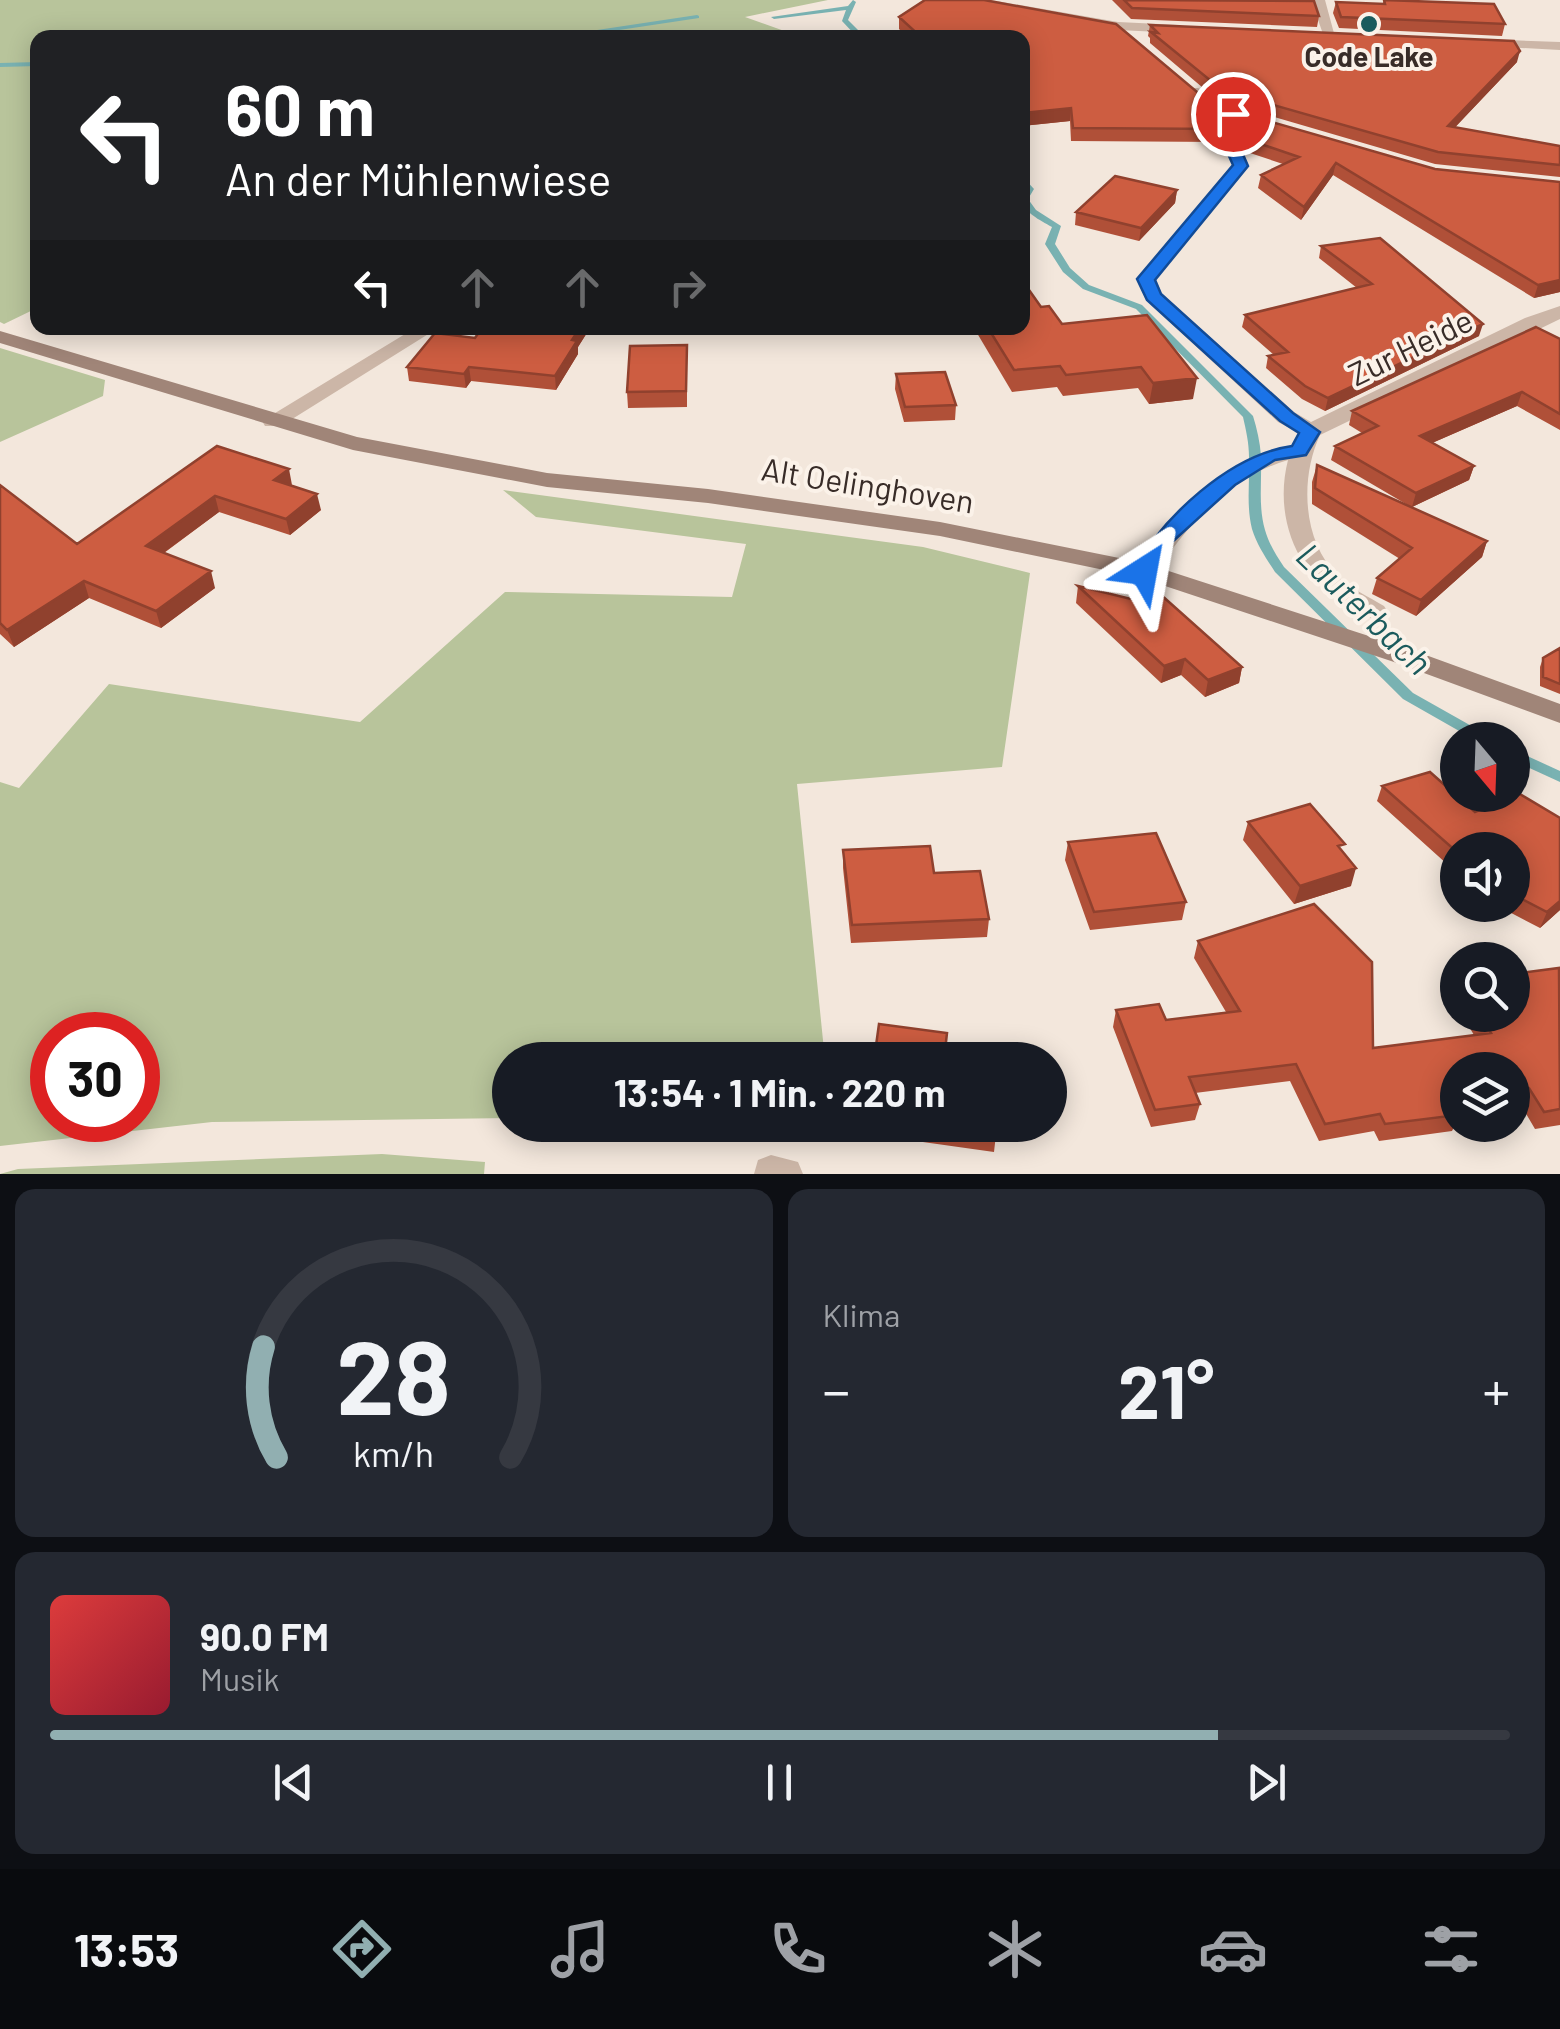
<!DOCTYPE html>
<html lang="de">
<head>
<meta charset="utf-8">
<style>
	body { margin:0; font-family:Barlow,sans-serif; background:#242831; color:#f1f3f6; height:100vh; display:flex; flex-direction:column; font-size:38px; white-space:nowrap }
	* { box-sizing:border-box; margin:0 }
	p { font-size:32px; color:#9ea1a6 }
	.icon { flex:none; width:55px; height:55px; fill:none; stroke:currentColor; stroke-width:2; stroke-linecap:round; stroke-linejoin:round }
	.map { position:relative; height:1174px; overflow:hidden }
	.panel { display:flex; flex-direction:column; gap:15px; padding:15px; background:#0d0f14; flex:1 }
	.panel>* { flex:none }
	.guide { position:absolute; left:30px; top:30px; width:1000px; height:305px; border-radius:20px; box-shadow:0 5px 25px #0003; background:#202124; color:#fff; overflow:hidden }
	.needle { width:65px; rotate:161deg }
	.fabs { position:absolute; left:1440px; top:722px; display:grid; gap:20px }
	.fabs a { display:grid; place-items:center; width:90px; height:90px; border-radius:50%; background:#171b24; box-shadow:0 5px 25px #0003; font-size:50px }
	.speed { position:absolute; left:30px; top:1012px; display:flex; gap:20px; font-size:50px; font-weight:700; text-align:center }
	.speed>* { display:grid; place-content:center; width:130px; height:130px; border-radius:50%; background:#171b24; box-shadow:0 5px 25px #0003; line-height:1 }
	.speed .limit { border:15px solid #d22; background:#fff; color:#111 }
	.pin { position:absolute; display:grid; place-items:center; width:85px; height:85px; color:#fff; margin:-42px; border:5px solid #fff; border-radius:50%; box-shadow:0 2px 10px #0007 }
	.me { position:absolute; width:110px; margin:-55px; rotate:34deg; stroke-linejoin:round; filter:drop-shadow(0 0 8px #0008) }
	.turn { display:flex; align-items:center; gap:35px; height:210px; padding:0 30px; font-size:45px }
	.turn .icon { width:130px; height:130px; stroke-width:2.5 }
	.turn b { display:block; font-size:70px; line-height:85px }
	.lanes { display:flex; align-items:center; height:95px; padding:0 30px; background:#0003; justify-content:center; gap:50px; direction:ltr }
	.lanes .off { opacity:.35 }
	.big { font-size:75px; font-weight:700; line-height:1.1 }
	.panel .tile { flex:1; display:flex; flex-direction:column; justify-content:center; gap:15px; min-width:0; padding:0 35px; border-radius:20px; background:#242831 }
	.panel .dial { align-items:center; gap:0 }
	.dial svg { height:260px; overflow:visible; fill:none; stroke:#363941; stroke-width:7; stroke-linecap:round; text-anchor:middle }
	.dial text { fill:#f1f3f6; stroke:none }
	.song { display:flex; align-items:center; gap:30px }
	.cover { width:120px; height:120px; border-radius:15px; background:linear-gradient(135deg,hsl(0 70% 55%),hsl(350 70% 35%)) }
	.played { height:10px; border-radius:5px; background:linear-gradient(90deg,#91afb1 80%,#363941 80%) }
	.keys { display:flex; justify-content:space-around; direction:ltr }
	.heat { display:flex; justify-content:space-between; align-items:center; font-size:55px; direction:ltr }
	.panel .tiles { flex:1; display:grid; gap:15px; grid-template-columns:1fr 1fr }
	.tile:last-child { grid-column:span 2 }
	.trip { position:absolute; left:492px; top:1042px; width:575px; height:100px; border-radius:50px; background:#171b24; box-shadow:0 5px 25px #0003; font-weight:700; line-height:100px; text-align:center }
	.tabs { display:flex; height:160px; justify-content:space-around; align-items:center; background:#090b0e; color:#9ea1a6 }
	.tabs .icon { width:70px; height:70px }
	.tabs .on { color:#91afb1 }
	.tabs b { font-size:45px; color:#f1f3f6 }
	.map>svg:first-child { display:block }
	.green { fill:#b8c49b; fill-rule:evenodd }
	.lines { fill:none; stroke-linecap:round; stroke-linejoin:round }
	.stream { fill:#79b2b2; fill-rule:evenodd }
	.street { fill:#ccb6a7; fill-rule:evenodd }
	.secondary { fill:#a08578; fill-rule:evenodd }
	.wall { fill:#b05038 }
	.shaded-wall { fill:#90412e }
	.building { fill:#cd5d41; stroke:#90412e; stroke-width:2.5 }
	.route { fill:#1a73e8; stroke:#114b97; stroke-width:2.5 }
	.poi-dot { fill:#1b5b5d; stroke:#fbf2e9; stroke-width:4 }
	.labels { text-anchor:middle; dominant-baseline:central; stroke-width:8; stroke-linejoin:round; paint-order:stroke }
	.far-poi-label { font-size:28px; font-weight:bold; fill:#382c28; stroke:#fbf2e9 }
	.street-label { font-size:32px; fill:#382c28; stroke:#fbf2e9 }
	.water-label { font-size:35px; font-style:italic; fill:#1b5b5d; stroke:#fbf2e9 }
</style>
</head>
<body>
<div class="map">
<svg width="1560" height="1174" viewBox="0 0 1560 1174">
	<rect width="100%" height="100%" fill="#f3e7dc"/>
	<path class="green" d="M0,0H828L745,17L804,38H38L37,308L4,324L0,322Z
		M0,348L105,380L103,396L0,442Z
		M503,490L923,547L1030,573L1002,767L797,784L825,1060H510V1118L212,1122L0,1146V782L19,788L109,684L360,722L505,592L732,597L746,544L536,517ZM52,1035H138V1120H52Z
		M382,1154L485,1162L484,1174H0L18,1169Z"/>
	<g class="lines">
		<path class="stream" d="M853,0L856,2L848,20L866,38H858L842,21L846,10L774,19L771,17L848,6Z
			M697,15L699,16V18L566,38H544Z
			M38,62V66L0,67V63Z
			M1022,176L1034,189L1028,199L1036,210L1061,226L1055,244L1070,268L1089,285L1142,305L1253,416C1257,429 1260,442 1261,456C1262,481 1258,506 1265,530C1269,544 1276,555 1284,567L1413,693L1491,737L1493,740H1475L1403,699L1275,572C1266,558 1257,545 1252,529C1246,505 1250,481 1249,457C1249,443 1246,430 1243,417L1136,309L1083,289L1063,272L1045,244L1052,227C1037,218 1016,210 1026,189L1022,185Z
			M1512,749L1560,771V782L1512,760Z"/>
		<path class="street" d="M961,0H991L1118,22L1180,25L1187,29L1180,33L1118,30Z
			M1311,0H1325L1335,37L1323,34Z
			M1480,39L1560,42V50L1485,46L1478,42Z
			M1188,88H1198L1239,111L1283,127L1275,132L1239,121L1236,136L1249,166L1156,279L1162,294L1294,412L1311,422L1525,318L1560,306V319L1320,435C1300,478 1302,541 1338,576C1351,589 1369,597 1384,606L1388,612L1384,618C1369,621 1361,614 1349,607C1298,576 1273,519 1288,460C1227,478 1187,526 1153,576H1135L1132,571C1171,510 1221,463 1293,446L1299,433L1278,422L1146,300L1137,279L1233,166L1220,136L1225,116L1188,94Z
			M415,328H438L281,426H265L262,421Z
			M771,1155L798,1162L803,1174H754L758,1160Z"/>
		<path class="secondary" d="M0,331L357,437L547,473L708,489L940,522L1144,563L1412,650L1560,704V723L1394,662L1138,577L940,536L708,503L547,487L353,450L0,343Z"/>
	</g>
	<path class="wall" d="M925,0H984L1116,24L1197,92L1223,105L1219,142L1071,141L1070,121L1022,126V38H908L899,29V17Z
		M1112,0H1291L1319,16L1317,27L1131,19Z
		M1384,0L1505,24L1502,36L1339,28L1333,13L1336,2L1383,4Z
		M1150,25L1517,62L1455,127L1560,146V177L1435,164L1240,107L1209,93L1150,43V38L1148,36Z
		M1244,114L1435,169L1560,182V292L1534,298L1333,175L1301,220L1258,188L1261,175L1283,164L1247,152L1240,136Z
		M1177,190L1175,203L1139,241L1075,225L1076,212Z
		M1321,246L1479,336L1325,411L1302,399L1266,368L1268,356L1274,355L1242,327L1245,315L1357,288L1319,258Z
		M1041,307L1062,324L1147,315L1193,399L1149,404L1138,388L1063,396L1057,387L1012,392L974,328H1022Z
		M482,328H590L578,347V354L556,390L471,381L466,388L409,381L407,367L475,338Z
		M1560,339V430L1517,406L1432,443L1474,466L1469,480L1412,507L1487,541L1482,557L1416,616L1372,594L1377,578L1400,559L1312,504V482L1317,465L1411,507L1331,460L1335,446L1362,433L1349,425L1352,411Z
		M687,360V407L628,408L627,392Z
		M896,374L956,405L955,420L904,422L895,389Z
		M217,446L292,485L321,510L290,535L219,512L164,553L215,588L161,628L89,598L14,647L0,634V485L77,544Z
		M1078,586L1242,667L1239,683L1205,697L1181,675L1161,683L1076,603Z
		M1560,648V694L1540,686V667L1543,658Z
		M1382,786L1475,812L1560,818V910L1540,928L1496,905H1512V850H1458V874L1377,801Z
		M1248,822L1343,852L1351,886L1294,904L1243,840Z
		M1068,842L1186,902L1182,920L1090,930L1065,860Z
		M843,850L934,873L989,919L987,937L851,943L843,868Z
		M1198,941L1373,1048L1474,1035L1462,1015H1512L1560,969V1125L1535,1129L1521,1105L1512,1106V1070H1458V1119L1452,1131L1379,1141L1374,1131L1319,1141L1290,1081L1195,1093L1200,1104L1195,1120L1151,1127L1113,1027L1116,1010L1166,1020L1226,1012L1194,958Z
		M866,1125H997L994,1152L866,1134Z"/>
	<path class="shaded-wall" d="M1520,51L1517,62L1445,138L1448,126Z
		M1071,108L1070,121L1022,126L1023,113Z
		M1336,163L1333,175L1301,220L1304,207Z
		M1177,190L1175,203L1139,241L1141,228Z
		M1560,280V292L1534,298L1538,285Z
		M1483,324L1479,336L1325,411L1328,398Z
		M580,328H590L578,347V354L556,390L555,376L572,340Z
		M469,367L471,381L466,388L464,374Z
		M1197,378L1193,399L1149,404L1153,383Z
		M1522,392L1517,406L1416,450L1420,436Z
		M1474,466L1469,480L1412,507L1416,493Z
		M289,469L292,485L274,480Z
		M317,494L321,510L290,535L286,519Z
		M215,496L219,512L151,562L146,546Z
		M1487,541L1482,557L1416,616L1421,600Z
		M211,571L215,588L161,628L156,611Z
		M84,581L89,598L14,647L7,630Z
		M1185,659L1181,675L1161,683L1164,666Z
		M1242,667L1239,683L1205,697L1208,680Z
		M1356,868L1351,886L1294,904L1300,886Z
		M1560,901V910L1540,928L1547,912Z"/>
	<path class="building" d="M925,0H984L1116,24L1197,92L1223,105L1221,129L1073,128L1071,108L1023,113L1022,38H922L899,17Z
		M1124,0L1314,1L1319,16L1132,8Z
		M1384,0L1494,4L1505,24L1341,17L1336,2L1385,4Z
		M1150,25L1514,41L1520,51L1448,126L1560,146V165L1438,152L1242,96L1211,81L1151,32L1158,33Z
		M1244,114L1435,169L1560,182V280L1538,285L1336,163L1304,207L1261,175L1299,157L1249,140L1242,124Z
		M1115,176L1177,190L1141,228L1076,212Z
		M1380,238L1483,324L1328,398L1305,386L1268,356L1288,352L1245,315L1372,284L1321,246Z
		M1022,280L1041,307L1049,306L1062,324L1147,315L1197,378L1153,383L1141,367L1066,375L1060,366L1014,370L988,328H1022Z
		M1536,327L1560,339V414L1522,392L1420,436L1474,466L1416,493L1335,446L1378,426L1352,411Z
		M482,328H580L572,340L577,341L555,376L469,367L464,374L407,367L435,333L475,338Z
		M687,345L686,391L627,392L630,346Z
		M945,372L956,405L905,407L896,374Z
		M217,446L289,469L274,480L317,494L286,519L215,496L146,546L211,571L156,611L84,581L7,630L0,623V485L77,544Z
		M1317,465L1487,541L1421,600L1377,578L1412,548L1315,488Z
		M1078,586L1139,601L1160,594L1242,667L1208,680L1185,659L1164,666Z
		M1560,648V684L1543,677V658Z
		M1430,772L1475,812L1518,793L1560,818V901L1547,912L1512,894V850H1458V853L1382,786Z
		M1310,804L1345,844L1338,846L1356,868L1300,886L1248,822Z
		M1156,833L1186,902L1094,912L1068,842Z
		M930,846L934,873L980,871L989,919L852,925L843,850Z
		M1314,904L1372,962L1373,1048L1491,1033L1480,1015H1512V974L1559,968L1560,1109L1544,1112L1529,1088L1512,1090V1070H1458V1098H1452L1458,1110V1115L1385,1124L1380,1114L1325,1124L1296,1064L1189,1077L1200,1104L1155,1110L1116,1010L1159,1004L1166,1020L1240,1011L1198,941Z
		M879,1024L947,1033L944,1060H874Z
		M931,1125H997L996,1134Z"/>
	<path class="route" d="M1228,111L1240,114L1235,136L1248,166L1155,280L1161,294L1293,413L1320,432L1306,455L1275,460L1235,485L1171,543L1152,576L1144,578L1133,571C1163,517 1229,455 1292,446L1299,433L1280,421L1147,300L1137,279L1233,165L1220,136Z"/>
	<circle class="poi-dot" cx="1369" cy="24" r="10"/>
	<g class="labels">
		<g class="far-poi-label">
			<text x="1369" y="56">Code Lake</text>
		</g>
		<g class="street-label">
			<text transform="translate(1410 346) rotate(-26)">Zur Heide</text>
			<text transform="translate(868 484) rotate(9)">Alt Oelinghoven</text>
		</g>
		<g class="water-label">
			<text transform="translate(1365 608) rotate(44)">Lauterbach</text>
		</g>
	</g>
</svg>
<div class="fabs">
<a><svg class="needle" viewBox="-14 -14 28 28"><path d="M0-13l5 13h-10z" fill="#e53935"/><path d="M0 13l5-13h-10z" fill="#9ea1a6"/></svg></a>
<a><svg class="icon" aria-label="sound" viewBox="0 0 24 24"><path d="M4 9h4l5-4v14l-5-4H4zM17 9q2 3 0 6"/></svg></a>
<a><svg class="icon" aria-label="search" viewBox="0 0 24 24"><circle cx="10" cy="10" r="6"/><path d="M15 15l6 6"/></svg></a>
<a><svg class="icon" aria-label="layers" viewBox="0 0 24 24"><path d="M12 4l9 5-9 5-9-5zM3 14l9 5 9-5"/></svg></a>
</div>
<div class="speed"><div class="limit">30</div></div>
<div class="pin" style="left:1233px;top:114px;background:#d93025"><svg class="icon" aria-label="arrive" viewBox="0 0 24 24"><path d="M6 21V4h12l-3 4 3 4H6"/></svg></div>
<svg class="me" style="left:1144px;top:571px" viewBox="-20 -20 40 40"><path d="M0-17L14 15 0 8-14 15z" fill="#1a73e8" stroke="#fff" stroke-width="4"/></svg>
<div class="trip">13:54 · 1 Min. · 220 m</div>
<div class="guide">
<div class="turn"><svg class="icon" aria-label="left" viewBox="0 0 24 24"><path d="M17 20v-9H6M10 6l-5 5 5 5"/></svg><div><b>60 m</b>An der Mühlenwiese</div></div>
<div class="lanes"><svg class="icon" aria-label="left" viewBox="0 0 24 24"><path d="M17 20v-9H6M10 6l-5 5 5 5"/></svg><svg class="icon off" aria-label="ahead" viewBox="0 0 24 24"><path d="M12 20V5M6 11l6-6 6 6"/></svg><svg class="icon off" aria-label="ahead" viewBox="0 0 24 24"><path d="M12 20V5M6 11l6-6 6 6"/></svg><svg class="icon off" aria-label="right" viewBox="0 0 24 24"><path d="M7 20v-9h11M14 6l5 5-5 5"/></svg></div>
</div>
</div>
<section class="panel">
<div class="tiles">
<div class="tile dial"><svg viewBox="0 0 100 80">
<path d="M14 69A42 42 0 1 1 86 69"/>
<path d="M14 69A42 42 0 0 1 10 35" stroke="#91afb1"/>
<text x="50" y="56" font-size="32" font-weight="700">28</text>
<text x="50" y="72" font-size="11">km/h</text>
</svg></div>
<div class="tile"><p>Klima</p>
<div class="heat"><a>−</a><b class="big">21°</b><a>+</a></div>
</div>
<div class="tile">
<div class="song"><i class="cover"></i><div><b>90.0 FM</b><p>Musik</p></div></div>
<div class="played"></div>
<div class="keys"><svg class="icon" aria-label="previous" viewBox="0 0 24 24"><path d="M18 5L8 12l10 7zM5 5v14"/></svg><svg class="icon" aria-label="pause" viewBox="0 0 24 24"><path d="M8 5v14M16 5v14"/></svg><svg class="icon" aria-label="next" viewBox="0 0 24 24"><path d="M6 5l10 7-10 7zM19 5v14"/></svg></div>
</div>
</div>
</section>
<nav class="tabs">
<b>13:53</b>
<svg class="icon on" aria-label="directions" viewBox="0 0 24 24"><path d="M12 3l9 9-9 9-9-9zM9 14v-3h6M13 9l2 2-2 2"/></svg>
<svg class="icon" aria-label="music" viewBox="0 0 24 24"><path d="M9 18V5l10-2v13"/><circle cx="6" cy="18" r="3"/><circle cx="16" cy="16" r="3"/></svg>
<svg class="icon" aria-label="phone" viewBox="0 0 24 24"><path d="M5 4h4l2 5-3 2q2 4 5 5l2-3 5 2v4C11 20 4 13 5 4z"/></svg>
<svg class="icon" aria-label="climate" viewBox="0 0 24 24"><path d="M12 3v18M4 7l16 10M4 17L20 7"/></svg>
<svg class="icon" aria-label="car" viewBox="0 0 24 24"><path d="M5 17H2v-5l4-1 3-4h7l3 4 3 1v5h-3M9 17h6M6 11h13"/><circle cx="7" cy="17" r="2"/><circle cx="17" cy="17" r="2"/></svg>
<svg class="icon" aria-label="filters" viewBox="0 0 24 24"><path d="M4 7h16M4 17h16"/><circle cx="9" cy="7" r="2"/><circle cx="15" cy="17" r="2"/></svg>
</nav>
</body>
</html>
